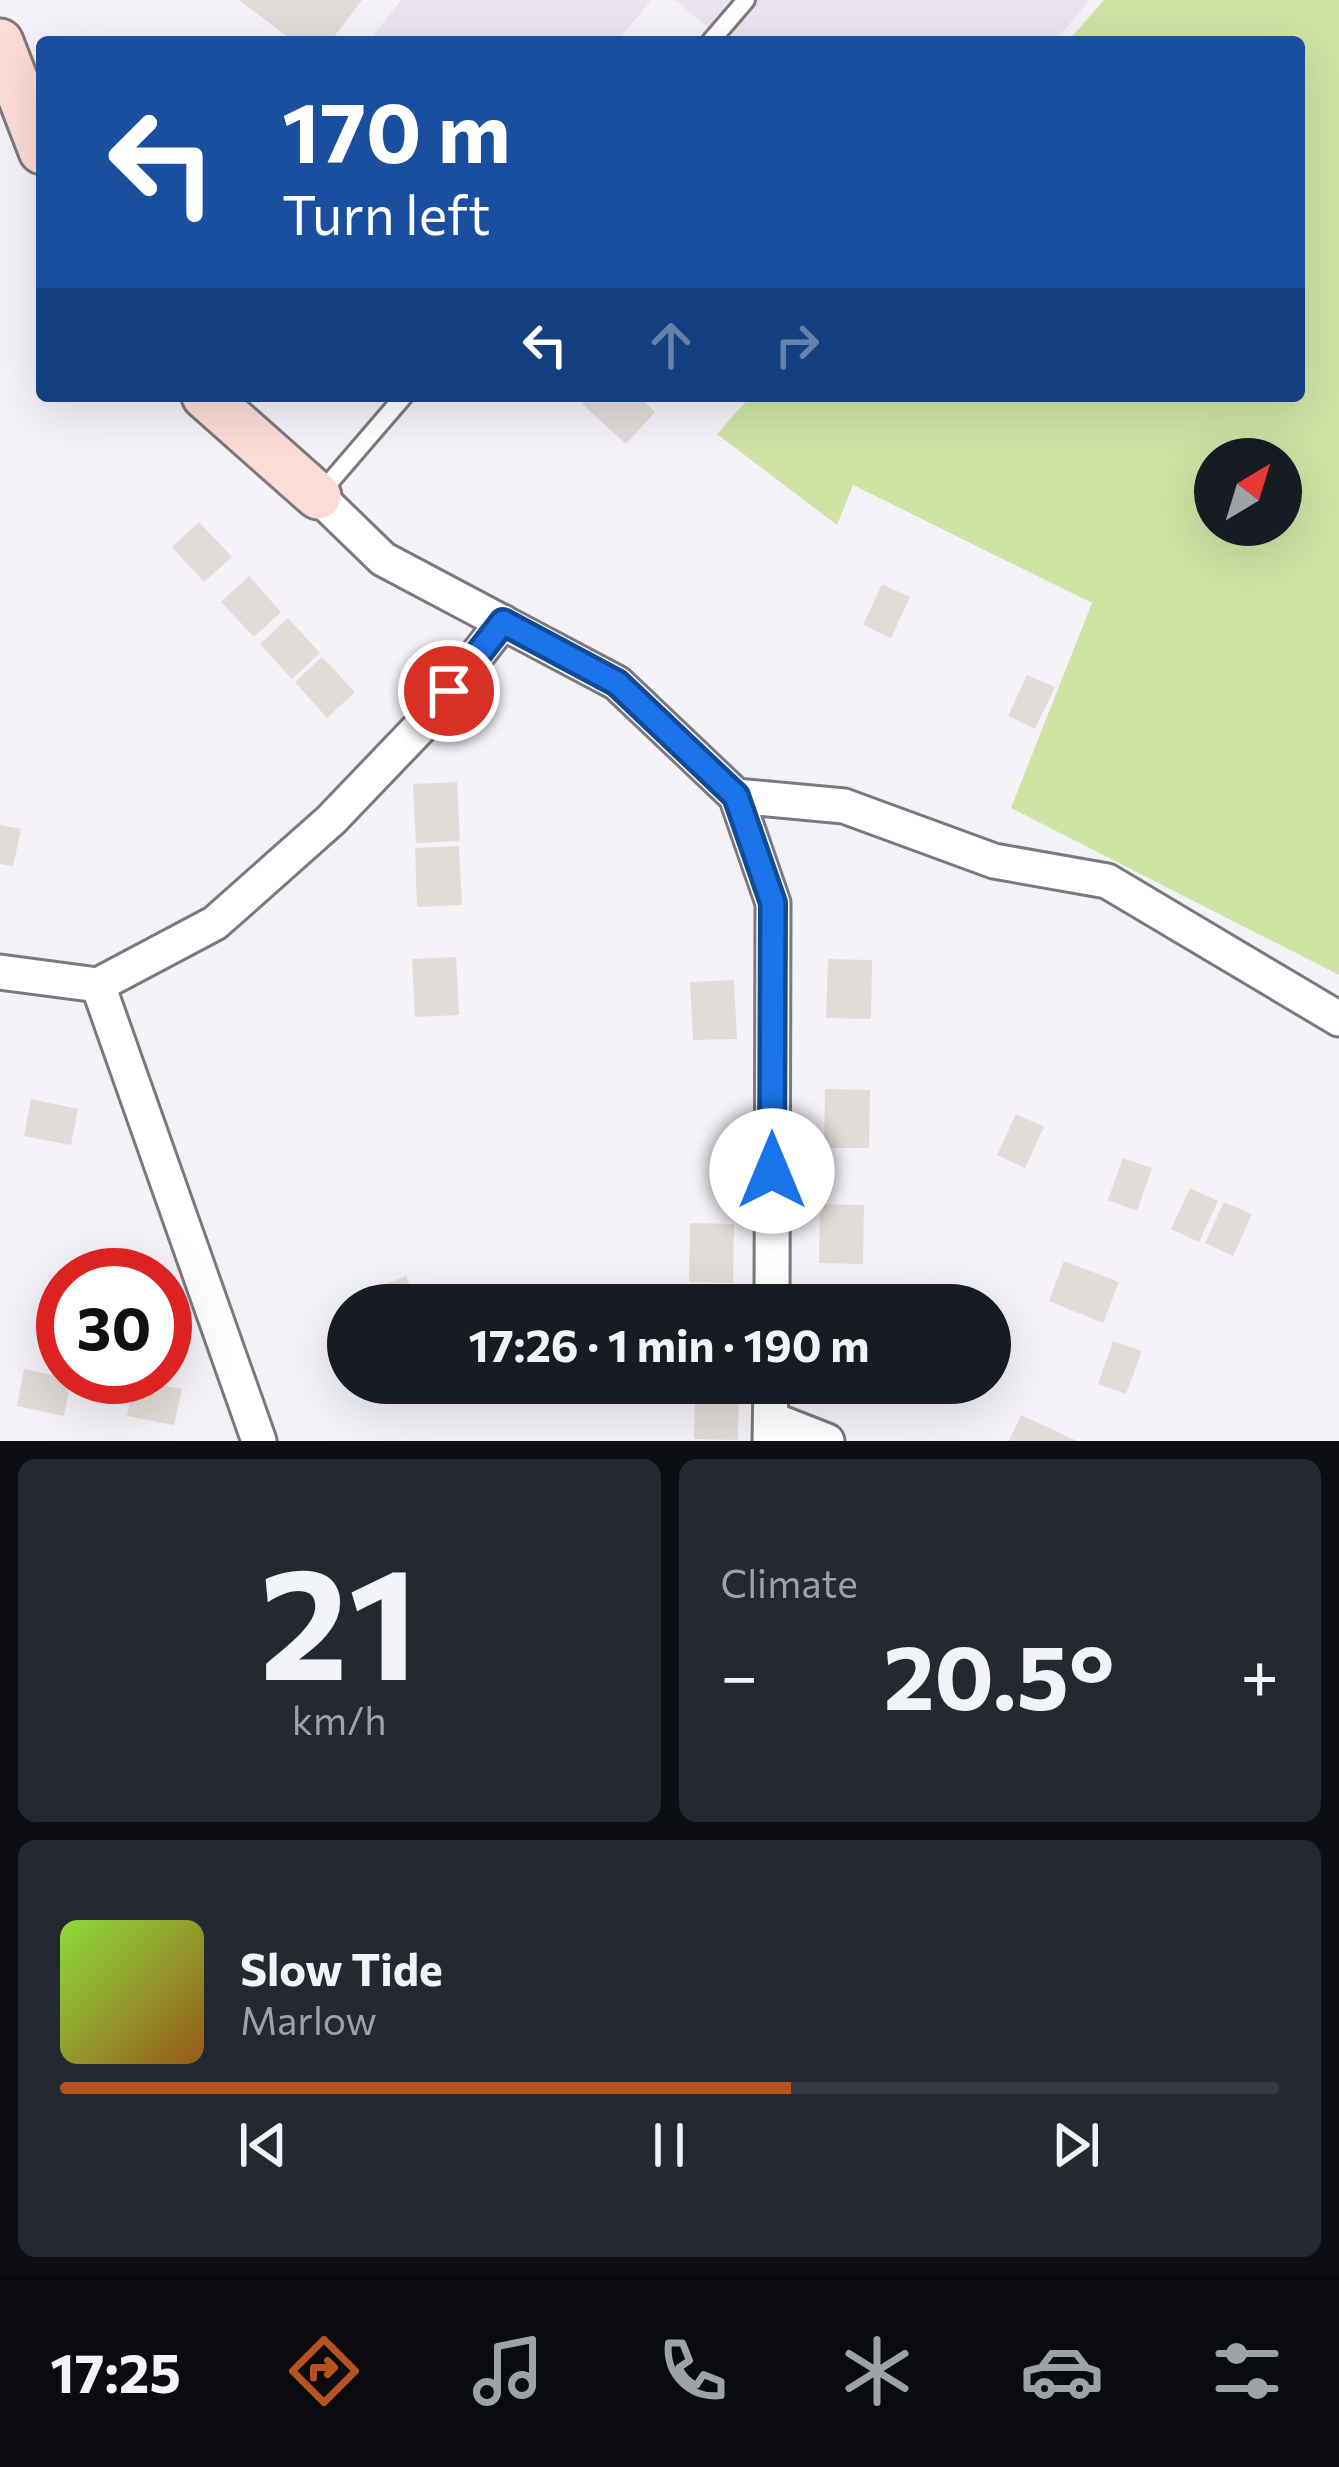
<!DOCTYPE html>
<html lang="en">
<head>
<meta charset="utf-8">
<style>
	body { margin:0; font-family:Commissioner,sans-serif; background:#242831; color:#f1f3f6; height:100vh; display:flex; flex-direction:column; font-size:45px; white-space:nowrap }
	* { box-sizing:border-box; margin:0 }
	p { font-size:39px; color:#9ea1a6 }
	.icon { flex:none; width:66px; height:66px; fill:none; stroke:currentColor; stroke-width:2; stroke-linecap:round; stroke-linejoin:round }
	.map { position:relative; height:1441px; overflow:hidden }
	.panel { display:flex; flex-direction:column; gap:18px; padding:18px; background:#0d0f14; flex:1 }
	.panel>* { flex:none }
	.guide { position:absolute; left:36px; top:36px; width:1269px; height:366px; border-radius:12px; box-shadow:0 12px 48px #0002; background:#1a4fa0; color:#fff; overflow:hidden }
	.needle { width:78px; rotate:38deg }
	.tools { position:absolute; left:1194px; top:438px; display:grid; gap:24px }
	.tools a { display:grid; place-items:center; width:108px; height:108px; border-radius:50%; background:#171b24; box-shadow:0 12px 48px #0002; font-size:60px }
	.speed { position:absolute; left:36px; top:1248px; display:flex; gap:24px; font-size:60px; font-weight:700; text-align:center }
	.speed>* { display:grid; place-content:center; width:156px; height:156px; border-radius:50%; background:#171b24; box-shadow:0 12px 48px #0002; line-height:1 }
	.speed .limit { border:18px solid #d22; background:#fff; color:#111 }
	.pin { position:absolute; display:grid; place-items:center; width:102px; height:102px; color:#fff; margin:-51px; border:6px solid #fff; border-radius:50%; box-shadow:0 3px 12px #0007 }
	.me { position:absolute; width:132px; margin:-66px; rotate:0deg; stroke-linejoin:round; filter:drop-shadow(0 0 9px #0008) }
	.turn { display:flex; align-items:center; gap:42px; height:252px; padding:0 48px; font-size:54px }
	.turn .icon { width:156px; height:156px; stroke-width:2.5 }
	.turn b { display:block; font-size:84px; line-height:102px }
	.lanes { display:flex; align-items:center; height:114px; padding:0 48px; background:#0003; justify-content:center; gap:60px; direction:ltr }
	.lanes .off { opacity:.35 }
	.big { font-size:90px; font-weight:700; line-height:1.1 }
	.panel .tile { flex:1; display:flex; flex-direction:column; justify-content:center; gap:18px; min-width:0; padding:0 42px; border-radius:18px; background:#242831 }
	.panel .dial { align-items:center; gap:0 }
	.dial b { font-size:156px; line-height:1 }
	.song { display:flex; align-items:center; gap:36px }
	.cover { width:144px; height:144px; border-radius:18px; background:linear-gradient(135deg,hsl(90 70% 55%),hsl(30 70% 35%)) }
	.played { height:12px; border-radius:6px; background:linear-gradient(90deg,#b6521f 60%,#363941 60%) }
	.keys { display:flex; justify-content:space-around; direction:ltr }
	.heat { display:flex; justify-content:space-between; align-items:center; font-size:66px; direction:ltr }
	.panel .tiles { flex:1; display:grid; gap:18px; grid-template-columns:1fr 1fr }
	.tile:last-child { grid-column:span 2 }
	.trip { position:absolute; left:327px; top:1284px; width:684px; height:120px; border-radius:60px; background:#171b24; box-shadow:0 12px 48px #0002; font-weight:700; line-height:120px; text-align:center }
	.dock { display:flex; height:192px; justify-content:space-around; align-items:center; background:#090b0e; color:#9ea1a6 }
	.dock .icon { width:84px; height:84px }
	.dock .active { color:#b6521f }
	.dock b { font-size:54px; color:#f1f3f6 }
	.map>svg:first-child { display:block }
	.built { fill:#eae4f1 }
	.green { fill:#cee4a4; fill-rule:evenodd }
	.building { fill:#e1dcd7 }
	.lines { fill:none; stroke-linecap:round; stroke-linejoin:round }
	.lane-casing { stroke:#7b797e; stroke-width:22 }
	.street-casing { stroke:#7b797e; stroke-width:39 }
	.secondary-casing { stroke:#7b797e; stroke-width:51 }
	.lane { stroke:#fff; stroke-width:16 }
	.street { stroke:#fff; stroke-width:33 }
	.secondary { stroke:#fddbd6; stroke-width:45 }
	.route-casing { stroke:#114b97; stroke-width:30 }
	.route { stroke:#1a73e8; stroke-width:21 }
</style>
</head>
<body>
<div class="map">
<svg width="1339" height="1441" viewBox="0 0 1339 1441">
	<rect width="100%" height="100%" fill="#f4f1f7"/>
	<path class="built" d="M401,0H652L616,42H368Z
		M674,0H1090L1054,42H726Z"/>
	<path class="green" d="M1104,0H1339V975L1011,808L1092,603L853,485L837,525L717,434L751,396H1299V42H1067ZM1215,459H1281V525H1215Z"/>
	<path class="building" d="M239,0H362L330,42H295Z
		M589,396H638L655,412L626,444L582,404Z
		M199,522L232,557L204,582L172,547Z
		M249,576L281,612L254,637L221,602Z
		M882,584L910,597L891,638L863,625Z
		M288,618L320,653L292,679L260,644Z
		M322,657L355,692L327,718L295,682Z
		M1027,675L1055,687L1035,729L1008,716Z
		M457,782L460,841L416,843L413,784Z
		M0,825L21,829L13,866L0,864Z
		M459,846L462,905L417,907L415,848Z
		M456,957L459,1015L415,1017L412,959Z
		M828,959L872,960L871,1019L826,1018Z
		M734,980L737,1039L693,1040L690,982Z
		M825,1089L870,1090L869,1148H824Z
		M31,1099L78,1109L71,1145L24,1136Z
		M1016,1114L1044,1127L1025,1168L997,1155Z
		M1123,1158L1152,1168L1137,1211L1108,1200Z
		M1190,1188L1218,1201L1199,1242L1171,1229Z
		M1224,1202L1252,1214L1233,1256L1205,1243Z
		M820,1204L864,1205L863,1264L819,1263Z
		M690,1223L734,1224L733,1283L689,1282Z
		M1064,1261L1119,1282L1103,1323L1049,1301Z
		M406,1276L418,1305H370L365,1292Z
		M1113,1341L1142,1351L1126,1394L1098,1384Z
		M24,1369L71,1379L64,1416L17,1406Z
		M134,1380L182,1389L174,1425L127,1416Z
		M695,1383H739L738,1440L694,1439Z
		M1021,1415L1077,1441H1009Z"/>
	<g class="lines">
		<defs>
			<path id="lane" d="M710,42L746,0
				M318,496L404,396"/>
			<path id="street" d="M318,496L383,559L617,683L736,796L773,903L772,1305
				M736,796L844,806L994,861L1107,881L1339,1019
				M0,972L98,985
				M98,985L215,923L331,820L422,725L503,622
				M98,985L259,1441
				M771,1419L827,1441
				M770,1441L771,1383"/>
			<path id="secondary" d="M0,42L42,151
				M205,396L318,496"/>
		</defs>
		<use href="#lane" class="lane-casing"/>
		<use href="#street" class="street-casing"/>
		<use href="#secondary" class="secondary-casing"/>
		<use href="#lane" class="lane"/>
		<use href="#street" class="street"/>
		<use href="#secondary" class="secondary"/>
	</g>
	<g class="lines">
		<defs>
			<path id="route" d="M449,691L503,622L617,683L736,796L773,903L772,1171"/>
		</defs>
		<use href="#route" class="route-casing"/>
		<use href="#route" class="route"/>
	</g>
</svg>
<div class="tools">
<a><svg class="needle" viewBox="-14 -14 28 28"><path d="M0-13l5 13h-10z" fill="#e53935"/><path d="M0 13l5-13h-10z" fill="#9ea1a6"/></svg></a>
</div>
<div class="speed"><div class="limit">30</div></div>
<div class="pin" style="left:449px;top:691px;background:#d93025"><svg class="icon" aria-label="arrive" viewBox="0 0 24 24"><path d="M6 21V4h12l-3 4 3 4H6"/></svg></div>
<svg class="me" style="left:772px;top:1171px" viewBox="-20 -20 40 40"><circle r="19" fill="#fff"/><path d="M0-13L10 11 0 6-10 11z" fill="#1a73e8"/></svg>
<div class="trip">17:26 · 1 min · 190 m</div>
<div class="guide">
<div class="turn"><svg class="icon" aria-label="left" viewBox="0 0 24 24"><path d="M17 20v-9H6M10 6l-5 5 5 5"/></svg><div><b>170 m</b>Turn left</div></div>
<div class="lanes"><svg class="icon" aria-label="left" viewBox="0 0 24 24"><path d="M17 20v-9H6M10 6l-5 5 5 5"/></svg><svg class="icon off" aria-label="ahead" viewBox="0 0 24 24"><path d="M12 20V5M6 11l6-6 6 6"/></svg><svg class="icon off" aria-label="right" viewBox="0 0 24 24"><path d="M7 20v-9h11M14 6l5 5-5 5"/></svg></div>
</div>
</div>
<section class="panel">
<div class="tiles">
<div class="tile dial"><b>21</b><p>km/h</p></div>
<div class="tile"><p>Climate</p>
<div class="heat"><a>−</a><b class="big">20.5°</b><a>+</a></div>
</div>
<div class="tile">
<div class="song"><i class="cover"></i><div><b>Slow Tide</b><p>Marlow</p></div></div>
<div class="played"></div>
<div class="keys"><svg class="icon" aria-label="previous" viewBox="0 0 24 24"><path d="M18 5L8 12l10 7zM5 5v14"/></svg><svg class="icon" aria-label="pause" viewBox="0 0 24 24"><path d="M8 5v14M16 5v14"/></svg><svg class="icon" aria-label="next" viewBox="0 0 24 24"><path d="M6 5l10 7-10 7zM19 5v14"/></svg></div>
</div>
</div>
</section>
<nav class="dock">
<b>17:25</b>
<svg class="icon active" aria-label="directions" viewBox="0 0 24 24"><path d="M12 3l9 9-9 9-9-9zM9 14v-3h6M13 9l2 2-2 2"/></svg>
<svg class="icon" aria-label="music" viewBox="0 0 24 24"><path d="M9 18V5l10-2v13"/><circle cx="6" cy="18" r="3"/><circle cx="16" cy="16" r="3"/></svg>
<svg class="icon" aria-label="phone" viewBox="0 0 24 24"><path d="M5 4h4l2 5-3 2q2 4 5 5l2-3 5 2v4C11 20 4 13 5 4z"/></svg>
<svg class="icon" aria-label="climate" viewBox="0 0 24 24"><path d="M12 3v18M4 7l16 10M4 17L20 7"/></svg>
<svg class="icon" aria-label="car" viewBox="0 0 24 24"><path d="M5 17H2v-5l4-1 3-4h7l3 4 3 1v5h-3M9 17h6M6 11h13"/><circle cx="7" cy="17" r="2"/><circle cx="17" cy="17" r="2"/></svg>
<svg class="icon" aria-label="filters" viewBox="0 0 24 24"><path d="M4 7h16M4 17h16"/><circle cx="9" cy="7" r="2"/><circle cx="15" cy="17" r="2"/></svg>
</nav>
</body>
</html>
